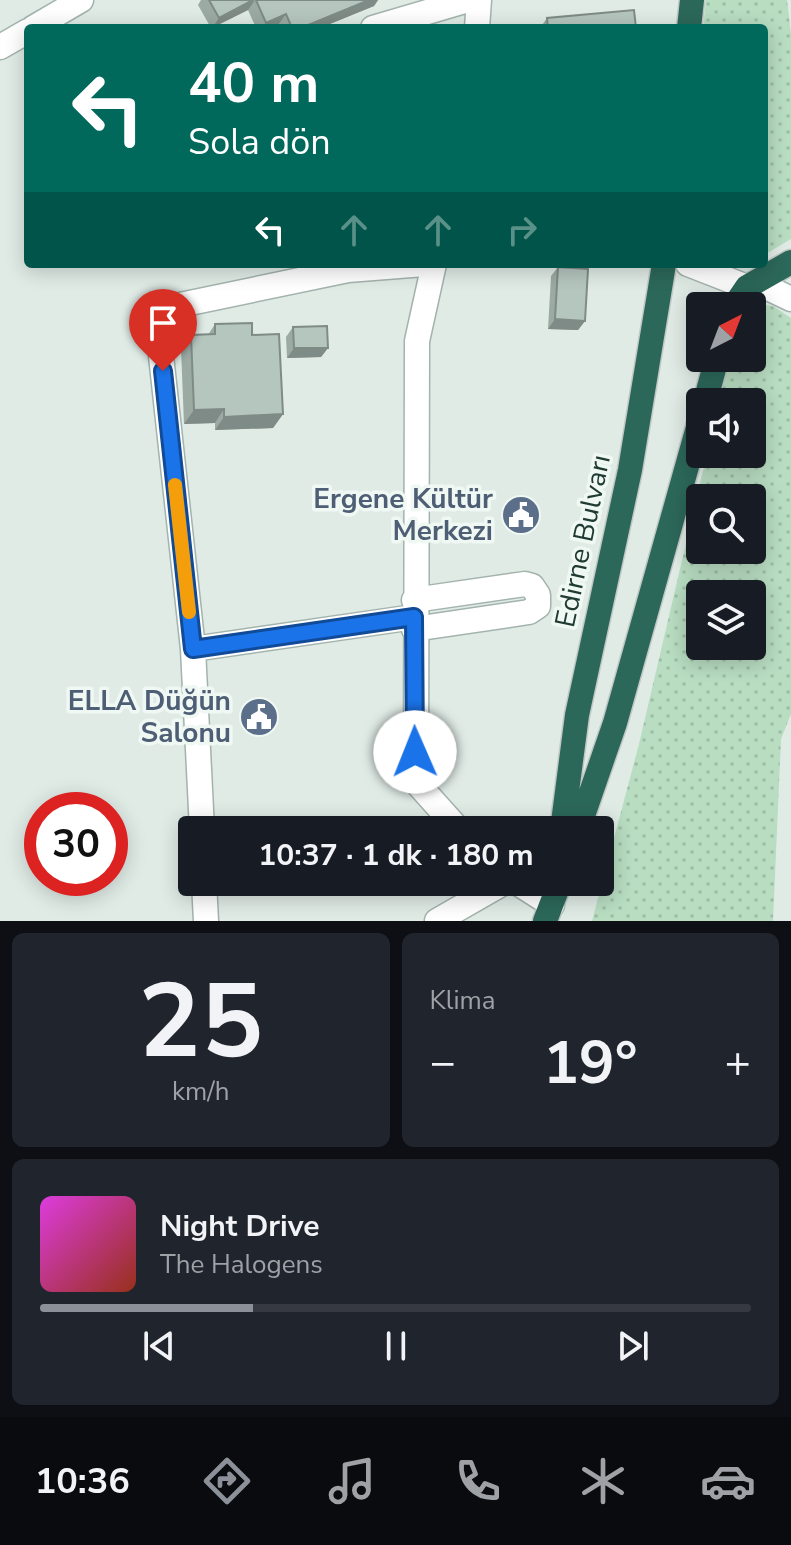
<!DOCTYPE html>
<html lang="tr">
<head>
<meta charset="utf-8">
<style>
	body { margin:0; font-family:"Nunito Sans",sans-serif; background:#20242c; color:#f1f3f6; height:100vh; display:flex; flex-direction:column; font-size:30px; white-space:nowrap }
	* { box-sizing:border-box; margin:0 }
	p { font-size:26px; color:#9ea1a6 }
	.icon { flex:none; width:44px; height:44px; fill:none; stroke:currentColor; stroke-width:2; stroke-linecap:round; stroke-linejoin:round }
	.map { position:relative; height:921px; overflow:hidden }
	.details { display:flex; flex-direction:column; gap:12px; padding:12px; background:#0d0f14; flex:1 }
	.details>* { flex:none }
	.top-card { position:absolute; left:24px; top:24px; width:744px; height:244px; border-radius:8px; box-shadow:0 4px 20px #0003; background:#00695c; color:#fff; overflow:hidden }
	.needle { width:52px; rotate:42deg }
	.tools { position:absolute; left:686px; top:292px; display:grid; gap:16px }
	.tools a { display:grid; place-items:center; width:80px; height:80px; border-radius:8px; background:#171b24; box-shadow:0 4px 20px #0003; font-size:40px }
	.speed { position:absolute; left:24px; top:792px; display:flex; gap:16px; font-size:40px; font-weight:700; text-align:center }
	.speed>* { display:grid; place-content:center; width:104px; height:104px; border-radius:50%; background:#171b24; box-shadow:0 4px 20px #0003; line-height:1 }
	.speed .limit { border:12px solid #d22; background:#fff; color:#111 }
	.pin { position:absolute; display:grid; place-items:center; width:68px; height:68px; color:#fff; margin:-82px -34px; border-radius:50% 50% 50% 0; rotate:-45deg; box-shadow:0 0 8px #0007 }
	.pin .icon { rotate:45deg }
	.me { position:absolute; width:88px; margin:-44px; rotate:359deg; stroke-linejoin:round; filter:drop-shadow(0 0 6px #0008) }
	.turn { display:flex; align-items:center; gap:28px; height:168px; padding:0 32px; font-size:36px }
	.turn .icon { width:104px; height:104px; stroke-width:2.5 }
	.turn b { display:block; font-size:56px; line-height:68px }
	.lanes { display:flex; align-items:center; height:76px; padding:0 32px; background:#0003; justify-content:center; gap:40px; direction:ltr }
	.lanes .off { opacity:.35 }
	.big { font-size:60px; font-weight:700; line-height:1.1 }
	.details .tile { flex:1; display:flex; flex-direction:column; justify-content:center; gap:12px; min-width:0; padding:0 28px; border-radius:12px; background:#20242c }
	.details .dial { align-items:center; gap:0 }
	.dial b { font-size:104px; line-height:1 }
	.song { display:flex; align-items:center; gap:24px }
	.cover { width:96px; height:96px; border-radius:12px; background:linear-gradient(135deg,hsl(300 70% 55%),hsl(10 70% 35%)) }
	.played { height:8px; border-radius:4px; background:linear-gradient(90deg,#8c9099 30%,#363941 30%) }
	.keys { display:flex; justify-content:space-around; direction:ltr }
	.heat { display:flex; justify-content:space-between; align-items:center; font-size:44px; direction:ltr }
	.details .tiles { flex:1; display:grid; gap:12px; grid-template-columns:1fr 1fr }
	.tile:last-child { grid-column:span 2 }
	.trip { position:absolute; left:178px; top:816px; width:436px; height:80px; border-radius:8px; background:#171b24; box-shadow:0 4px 20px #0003; font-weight:700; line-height:80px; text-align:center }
	.dock { display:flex; height:128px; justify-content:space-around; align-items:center; background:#090b0e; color:#9ea1a6 }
	.dock .icon { width:56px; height:56px }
	.dock .on { color:#8c9099 }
	.dock b { font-size:36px; color:#f1f3f6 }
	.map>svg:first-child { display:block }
	.grass { fill:url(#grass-dots); fill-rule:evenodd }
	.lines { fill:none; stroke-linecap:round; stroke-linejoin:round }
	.minor-casing { stroke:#a3b3ad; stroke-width:27 }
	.highway-casing { stroke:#c1c8c6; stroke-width:27 }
	.minor { stroke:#fff; stroke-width:24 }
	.highway { stroke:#2c685a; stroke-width:24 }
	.wall { fill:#9caaa4 }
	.shaded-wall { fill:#7f8b86 }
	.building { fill:#b5c6bf; stroke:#7f8b86; stroke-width:2 }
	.route-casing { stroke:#114b97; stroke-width:20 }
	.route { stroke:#1a73e8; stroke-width:14 }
	.slow { stroke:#f59e0b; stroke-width:14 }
	.labels { text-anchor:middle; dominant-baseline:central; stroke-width:7; stroke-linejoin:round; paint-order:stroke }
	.service-label { font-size:28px; font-weight:bold; fill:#4e5e75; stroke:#f0f8f4; text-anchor:end }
	.street-label { font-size:28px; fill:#203b33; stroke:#f0f8f4 }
</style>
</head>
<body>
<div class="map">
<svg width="791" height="921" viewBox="0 0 791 921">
	<defs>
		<pattern id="grass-dots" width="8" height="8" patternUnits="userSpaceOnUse" patternTransform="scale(2)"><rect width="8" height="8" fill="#b8ddc1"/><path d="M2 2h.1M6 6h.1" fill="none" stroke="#9ebfa6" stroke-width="1.8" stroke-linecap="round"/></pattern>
	</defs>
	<rect width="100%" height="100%" fill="#e0ebe6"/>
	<path class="grass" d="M706,0H787L791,34V239L764,255V28H703Z
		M740,301L773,306L791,318V714L781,739L773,921H592L639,744L707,454H752V402H718L728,358H752V306H739ZM700,498H752V550H700ZM700,594H752V646H700Z"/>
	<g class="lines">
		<defs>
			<path id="minor" d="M33,28L81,0
				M373,28L468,0
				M477,28L479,0
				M0,47L28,31
				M434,264L417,341L416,782L459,830
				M688,264L747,287L770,289L791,299
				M414,629L529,612L538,606V595L532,586L525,584L414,600
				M193,649L414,617
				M202,830L193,649L156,310L348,270L424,264
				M204,882L206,921
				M516,882L552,905
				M437,921L505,882"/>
			<path id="highway" d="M689,28L692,0
				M734,306L747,287L791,262
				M705,402L717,358
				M562,830L577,715L630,470L664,264
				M578,830L615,723L700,420
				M545,921L560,882"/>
		</defs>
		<use href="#minor" class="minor-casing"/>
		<use href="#highway" class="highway-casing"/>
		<use href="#minor" class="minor"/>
		<use href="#highway" class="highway"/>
	</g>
	<path class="wall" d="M201,0H378L374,6L320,28H280L278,25L271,28H256L248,10L211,28L198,5Z
		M547,18L636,28H540Z
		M558,267L585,321L578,330L548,329L551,276Z
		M215,324L252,335L283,414L273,428L215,430V423L184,424L181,349L191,335H208Z
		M293,327L328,348L321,357L287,358L286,337Z"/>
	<path class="shaded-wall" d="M255,0L248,10L212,28L219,18Z
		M369,0H378L374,6L320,28H301Z
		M286,14L278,25L271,28H263L266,23Z
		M555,319L585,321L578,330L548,329Z
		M294,348H328L321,357L287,358Z
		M224,409L215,423L184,424L194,410Z
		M283,414L273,428L215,430L224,417Z"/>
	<path class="building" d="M209,0H253L219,18Z
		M256,0H369L301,28H292L286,14L266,23Z
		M634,10L636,28H548L547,18Z
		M558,267L588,269L585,321L555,319Z
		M252,323V335L279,334L283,414L224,417V409L194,410L191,335L215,334V324Z
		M327,326L328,348H294L293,327Z"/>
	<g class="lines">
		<defs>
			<path id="route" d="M163,371L193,649L414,617L415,752"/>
		</defs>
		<use href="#route" class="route-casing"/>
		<use href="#route" class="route"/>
		<path class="slow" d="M175,485L189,612"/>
	</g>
	<defs>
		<symbol id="civic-disc" viewBox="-11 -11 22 22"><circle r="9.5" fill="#5c6f8a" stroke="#f0f8f4"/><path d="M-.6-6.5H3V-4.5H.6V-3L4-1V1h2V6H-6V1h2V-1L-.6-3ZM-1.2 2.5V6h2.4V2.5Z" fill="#fff"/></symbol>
	</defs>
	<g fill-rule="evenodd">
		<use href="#civic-disc" x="499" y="493" width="44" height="44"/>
		<use href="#civic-disc" x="237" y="695" width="44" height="44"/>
	</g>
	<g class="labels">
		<g class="service-label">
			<text x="493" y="499">Ergene Kültür<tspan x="493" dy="32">Merkezi</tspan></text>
			<text x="231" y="701">ELLA Düğün<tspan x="231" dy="32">Salonu</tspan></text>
		</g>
		<g class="street-label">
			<text transform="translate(583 541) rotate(-78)">Edirne Bulvarı</text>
		</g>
	</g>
</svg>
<div class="tools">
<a><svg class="needle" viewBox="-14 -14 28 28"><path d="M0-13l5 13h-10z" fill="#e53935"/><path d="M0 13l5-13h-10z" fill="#9ea1a6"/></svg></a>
<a><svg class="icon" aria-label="sound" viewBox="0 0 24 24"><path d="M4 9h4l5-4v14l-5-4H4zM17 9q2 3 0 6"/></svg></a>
<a><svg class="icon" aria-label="search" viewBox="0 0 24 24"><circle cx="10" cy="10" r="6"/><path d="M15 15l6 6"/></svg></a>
<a><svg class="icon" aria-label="layers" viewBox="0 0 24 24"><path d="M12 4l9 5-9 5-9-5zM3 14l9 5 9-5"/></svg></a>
</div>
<div class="speed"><div class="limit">30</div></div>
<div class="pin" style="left:163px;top:371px;background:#d93025"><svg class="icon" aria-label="arrive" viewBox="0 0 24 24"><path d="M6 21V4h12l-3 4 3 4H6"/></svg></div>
<svg class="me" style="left:415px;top:752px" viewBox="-20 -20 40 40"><circle r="19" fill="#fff"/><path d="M0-13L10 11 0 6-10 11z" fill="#1a73e8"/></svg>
<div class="trip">10:37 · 1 dk · 180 m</div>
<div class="top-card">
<div class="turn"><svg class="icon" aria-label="left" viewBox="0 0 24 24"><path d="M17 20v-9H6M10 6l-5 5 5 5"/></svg><div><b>40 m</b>Sola dön</div></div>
<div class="lanes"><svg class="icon" aria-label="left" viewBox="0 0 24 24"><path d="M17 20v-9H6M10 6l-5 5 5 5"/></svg><svg class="icon off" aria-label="ahead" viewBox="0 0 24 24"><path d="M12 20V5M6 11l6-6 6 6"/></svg><svg class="icon off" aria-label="ahead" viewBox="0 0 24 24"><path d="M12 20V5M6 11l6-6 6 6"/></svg><svg class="icon off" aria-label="right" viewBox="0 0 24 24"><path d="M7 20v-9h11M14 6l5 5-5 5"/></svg></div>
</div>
</div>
<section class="details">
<div class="tiles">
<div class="tile dial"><b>25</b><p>km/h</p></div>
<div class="tile"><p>Klima</p>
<div class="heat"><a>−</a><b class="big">19°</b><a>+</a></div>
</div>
<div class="tile">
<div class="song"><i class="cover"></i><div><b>Night Drive</b><p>The Halogens</p></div></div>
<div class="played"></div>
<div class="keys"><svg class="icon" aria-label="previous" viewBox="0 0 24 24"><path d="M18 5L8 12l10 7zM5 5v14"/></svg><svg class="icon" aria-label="pause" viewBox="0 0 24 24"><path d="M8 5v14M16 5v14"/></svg><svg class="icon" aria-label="next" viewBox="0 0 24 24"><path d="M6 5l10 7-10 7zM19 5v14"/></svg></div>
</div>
</div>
</section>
<nav class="dock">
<b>10:36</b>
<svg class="icon on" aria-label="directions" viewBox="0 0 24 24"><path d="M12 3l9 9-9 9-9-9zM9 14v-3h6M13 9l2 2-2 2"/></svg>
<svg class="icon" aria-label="music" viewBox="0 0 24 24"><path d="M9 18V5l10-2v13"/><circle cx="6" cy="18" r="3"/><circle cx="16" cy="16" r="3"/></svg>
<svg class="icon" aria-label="phone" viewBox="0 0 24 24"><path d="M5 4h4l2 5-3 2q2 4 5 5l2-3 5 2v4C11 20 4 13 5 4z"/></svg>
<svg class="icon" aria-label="climate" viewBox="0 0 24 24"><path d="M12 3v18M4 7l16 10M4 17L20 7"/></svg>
<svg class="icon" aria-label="car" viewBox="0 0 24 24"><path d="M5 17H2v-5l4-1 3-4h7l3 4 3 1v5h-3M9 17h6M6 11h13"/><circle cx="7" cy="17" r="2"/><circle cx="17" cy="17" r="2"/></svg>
</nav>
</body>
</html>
